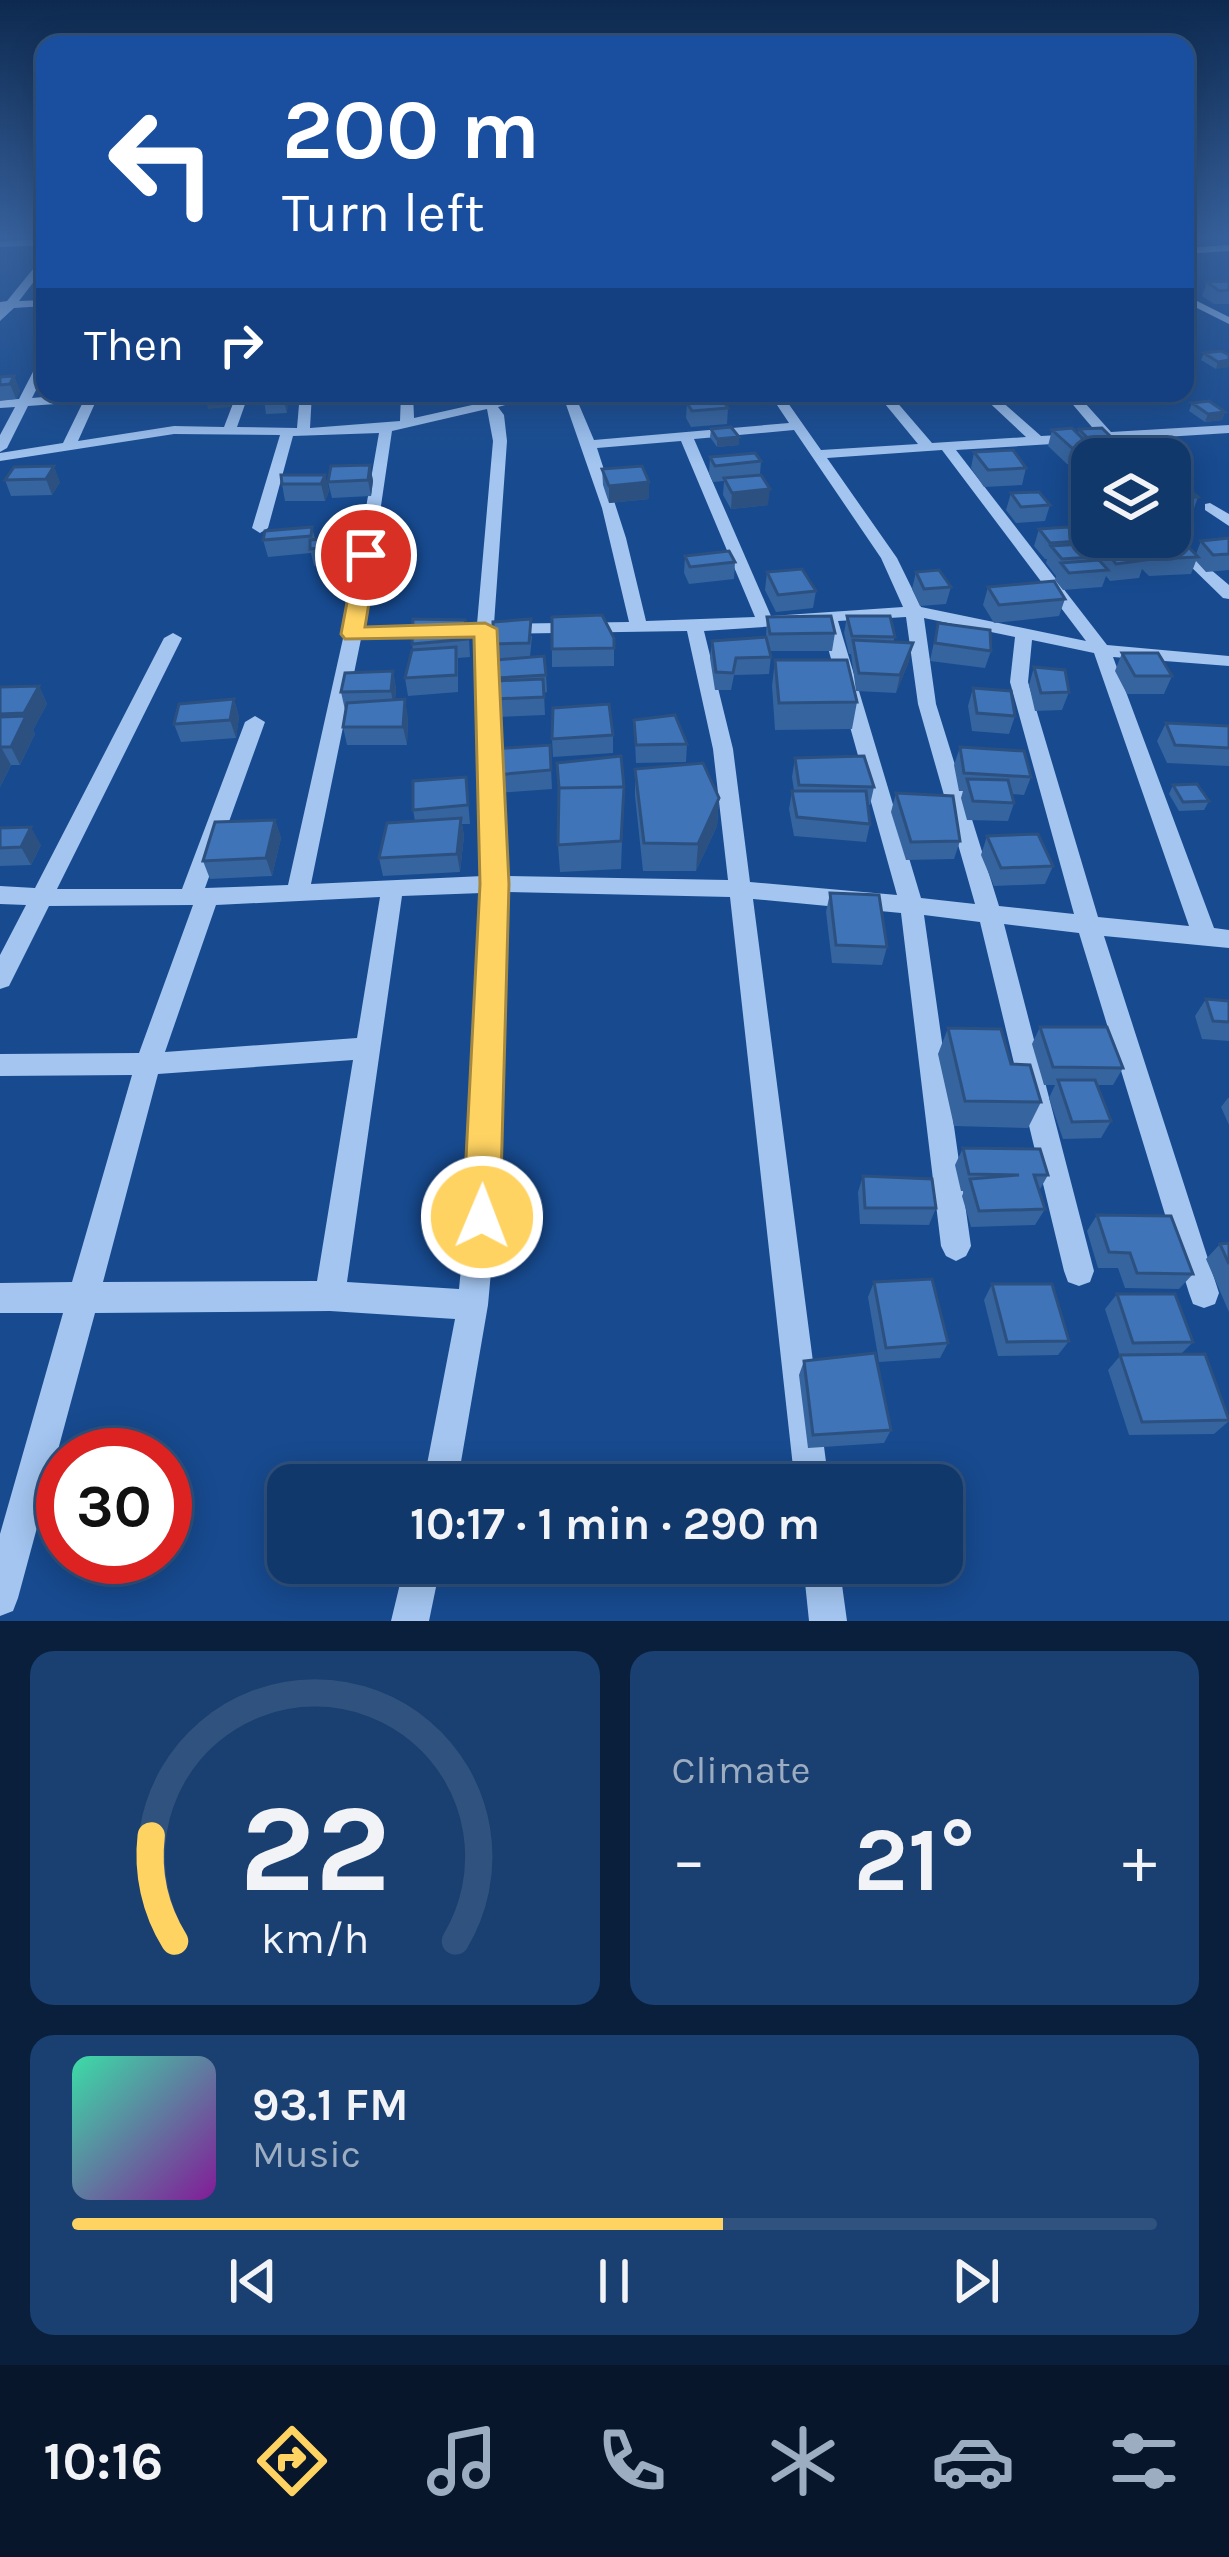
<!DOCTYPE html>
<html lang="en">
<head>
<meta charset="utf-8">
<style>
	body { margin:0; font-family:Karla,sans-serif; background:#1a3f71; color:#f1f3f6; height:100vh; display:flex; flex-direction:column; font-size:45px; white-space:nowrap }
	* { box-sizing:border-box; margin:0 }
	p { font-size:39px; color:#9cacc1 }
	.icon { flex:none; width:66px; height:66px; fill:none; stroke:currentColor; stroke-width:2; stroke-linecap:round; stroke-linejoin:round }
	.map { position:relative; height:1621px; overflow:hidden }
	.side { display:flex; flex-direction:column; gap:30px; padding:30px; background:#091f3b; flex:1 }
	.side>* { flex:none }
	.banner { position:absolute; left:36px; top:36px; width:1158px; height:366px; border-radius:24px; box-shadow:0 6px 30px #0003,0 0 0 3px #30527e; background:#1a4fa0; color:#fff; overflow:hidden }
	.tools { position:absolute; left:1071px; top:438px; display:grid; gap:24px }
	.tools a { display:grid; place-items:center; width:120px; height:120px; border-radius:24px; background:#11386b; box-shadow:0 6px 30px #0003,0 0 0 3px #30527e; font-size:60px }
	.speed { position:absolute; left:36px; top:1428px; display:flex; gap:24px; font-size:60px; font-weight:700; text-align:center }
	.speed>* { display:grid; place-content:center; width:156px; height:156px; border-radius:50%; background:#11386b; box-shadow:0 6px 30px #0003,0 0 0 3px #30527e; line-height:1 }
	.speed .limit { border:18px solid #d22; background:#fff; color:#111 }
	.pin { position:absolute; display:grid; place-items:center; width:102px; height:102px; color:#fff; margin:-51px; border:6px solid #fff; border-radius:50%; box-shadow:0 3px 12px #0007 }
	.me { position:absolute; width:132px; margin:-66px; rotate:1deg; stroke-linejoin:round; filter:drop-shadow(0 0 9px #0008) }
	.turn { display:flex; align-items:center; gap:42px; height:252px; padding:0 48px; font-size:54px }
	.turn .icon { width:156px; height:156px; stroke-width:2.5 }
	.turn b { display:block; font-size:84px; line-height:102px }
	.then { display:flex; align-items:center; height:114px; padding:0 48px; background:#0003; gap:24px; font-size:45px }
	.big { font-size:90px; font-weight:700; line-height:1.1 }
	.side .widget { flex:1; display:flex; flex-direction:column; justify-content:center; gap:18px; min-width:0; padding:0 42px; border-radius:24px; background:#1a3f71 }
	.side .dial { align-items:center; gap:0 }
	.dial svg { height:312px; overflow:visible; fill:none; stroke:#30527e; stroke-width:7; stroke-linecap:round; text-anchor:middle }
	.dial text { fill:#f1f3f6; stroke:none }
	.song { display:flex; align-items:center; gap:36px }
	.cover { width:144px; height:144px; border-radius:18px; background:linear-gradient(135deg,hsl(160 70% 55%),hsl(290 70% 35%)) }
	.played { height:12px; border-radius:6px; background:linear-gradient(90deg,#ffd362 60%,#30527e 60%) }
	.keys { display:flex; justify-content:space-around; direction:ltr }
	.heat { display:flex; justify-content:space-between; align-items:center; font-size:66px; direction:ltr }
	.side .tiles { flex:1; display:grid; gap:30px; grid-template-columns:1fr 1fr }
	.widget:last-child { grid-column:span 2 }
	.trip { position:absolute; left:267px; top:1464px; width:696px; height:120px; border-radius:24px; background:#11386b; box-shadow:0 6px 30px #0003,0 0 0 3px #30527e; font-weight:700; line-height:120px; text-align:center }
	.tab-bar { display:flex; height:192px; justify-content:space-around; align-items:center; background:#07162b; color:#9cacc1 }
	.tab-bar .icon { width:84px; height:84px }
	.tab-bar .on { color:#ffd362 }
	.tab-bar b { font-size:54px; color:#f1f3f6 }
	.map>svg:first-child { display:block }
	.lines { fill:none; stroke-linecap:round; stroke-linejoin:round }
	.minor { fill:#a3c5f0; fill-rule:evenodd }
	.wall { fill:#36649e }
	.shaded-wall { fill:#2c5181 }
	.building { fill:#3f74b8; stroke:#2c5181; stroke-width:3 }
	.route { fill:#ffd362; stroke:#a68940; stroke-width:3 }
</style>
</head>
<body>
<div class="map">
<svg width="1229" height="1621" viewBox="0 0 1229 1621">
	<rect width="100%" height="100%" fill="#174a8f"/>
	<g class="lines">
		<path class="minor" d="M45,239V245L0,247V241Z
			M1229,245V251L1185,254V248Z
			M33,269L42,271L19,301L45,300V306L14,308L0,321V302L7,301Z
			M1185,295L1229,317V324L1185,302Z
			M43,360L45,372L32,398L88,393H170L164,397L96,401L78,441L174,426L224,427L237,393H249L237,427L297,428L300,393H312L310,428L400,421L401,393H413L414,418L526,393H549L498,407L504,415L507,441L494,624L629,622L602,508L562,393H574L594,440L789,423L769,393H781L821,450L918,444L876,393H889L932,443L1026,437L979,393H992L1041,436L1097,433L1063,393H1076L1111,432L1229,425V433L956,450L1107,645L1229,656V666L1113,657L1214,928L1229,930V948L1104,936L1219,1293L1215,1304L1204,1308L1193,1304L1189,1293L1079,933L1004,924L1094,1271L1090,1282L1079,1286L1068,1282L1064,1271L980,922L924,915L971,1246L966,1256L956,1261L946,1256L941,1246L901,913L753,899L829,1485H795L730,897L505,892L496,1217L488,1305L457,1485H423L455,1319L330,1311L95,1313L18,1598L13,1611L0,1616V1534L63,1313H0V1283L72,1282L132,1075L0,1076V1054L139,1053L193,905L49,906L9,986L0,989V955L26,905L0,904V886L35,888L164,638L173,633L182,638L57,889H182L245,722L255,716L265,722L205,888L288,885L344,634L379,433L293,436L268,528L260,533L252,528L280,435L174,434L0,461V453L63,443L83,402L28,406L7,448L0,452V435L15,407L0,408V400L19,399L37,364ZM487,409L493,441L477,624L363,628L392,431ZM794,430L881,558L903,607L771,616L694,439ZM681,441L755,617L646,621L626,538L597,448ZM942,450L1086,641L921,607L897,558L827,458ZM906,617L918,704L975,904L921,898L838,621ZM924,618L1015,637L1010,682L1074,914L999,906L936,704ZM821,623L897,895L750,882L733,749L704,631ZM687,631L713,749L728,880L505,876L494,634ZM476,635L483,876L311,884L361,639ZM1032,640L1094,653L1189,926L1098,917L1028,682ZM482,893L466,1217L459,1289L347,1282L402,896ZM380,897L357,1038L165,1052L216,905ZM353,1060L317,1281L103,1282L158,1074Z
			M1210,503L1229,514V526L1205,510V504Z
			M1190,552L1229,585V599L1223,598L1184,560V554Z
			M405,1563H441L429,1621H391Z
			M803,1563H839L847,1621H809Z"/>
	</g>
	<path class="wall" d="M1229,281V304H1214L1202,296L1207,282Z
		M1204,353L1229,355L1216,369L1201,360Z
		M14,376L20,391L16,399L0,401V377Z
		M263,393H288L287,413L266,414Z
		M687,403L728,408L727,424L691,427L686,418Z
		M1192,403L1225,412L1222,420L1205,422L1189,411Z
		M711,429L739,437V445L717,447L710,437Z
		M1079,429L1119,445L1114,459H1092V461H1089L1087,459L1086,463L1067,464L1048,446L1052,430L1078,434Z
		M974,452L1026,468L1022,485L984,487L971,468Z
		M710,457L761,461L760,475L768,505L731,509L723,495L724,481L713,482L709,473Z
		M370,465L373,481L371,496L332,498L328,482Z
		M14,467L60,482L52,495L11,496L5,480Z
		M602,469L649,482V499L609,503L603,485Z
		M325,475L329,491L325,501H285L282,484Z
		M1170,490L1198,497L1192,514L1170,516Z
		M1011,493L1050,505L1045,521L1016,523L1006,510Z
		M312,527L315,539L358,536L361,561L314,566L311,553L268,557L263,540Z
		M1039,529L1080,541L1078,544L1092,557L1091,560H1097L1102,546L1136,547L1137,542L1196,554L1201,541L1229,538V570L1206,572L1196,561L1191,574L1149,576L1142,569L1139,578L1110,581L1106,576L1102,587L1063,590L1055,580L1056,576L1046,563L1047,559H1045L1034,546Z
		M685,556L735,562L734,579L689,584L684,573Z
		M767,572L816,591L813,608L776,612L765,590Z
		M916,572L951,587L946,604L920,606L912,589Z
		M988,587L1065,599L1059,616L994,623L983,605Z
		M847,616L895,637L893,642L909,661L896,693L856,691L851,654H849L844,633Z
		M767,617L835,633L832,651H769L771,657L769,674L734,675L731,690H715L710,658L712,641L766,638Z
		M938,623L991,651L985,668L930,661Z
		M532,636L530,657L546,675L547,692L544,693L545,715L495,717L494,699L497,681L493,644Z
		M614,638V666L552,667V649Z
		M469,639L470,657L458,658V692L408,696L405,678L413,650L412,644Z
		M1122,653L1172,676L1164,694H1127L1115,671Z
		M775,660L857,702L852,729L775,730L772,686Z
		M1034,667L1069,692L1062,710L1035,711L1029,685Z
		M393,671L396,689L395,700L408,717L407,745H347L343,727L345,710L341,692Z
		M39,686L47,704L33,730L35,734L20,765H11L0,787V687Z
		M973,688L1015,716L1009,734L972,731L968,706Z
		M234,699L239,717L236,738L181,742L174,724Z
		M634,720L687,744L686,762L636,763Z
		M1166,723L1229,726V766L1167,763L1157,741Z
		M613,735V753L553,757L552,739Z
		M550,745L552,789L497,793L495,775Z
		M960,747L1031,777L1024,795L1012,794L1014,803L1008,821L967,820L961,798L963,791H959L954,765Z
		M795,758L874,787L870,805H868L870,824L866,842L794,836L789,809L792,791H794L792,777Z
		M635,769L719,798L717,826L696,871H643L635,796Z
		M466,777L470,824H462L464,836L460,872L383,876L379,858L415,821L413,810Z
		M1173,785L1209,801L1204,810L1179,811L1169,794Z
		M624,787L621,869L560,872L558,845Z
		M896,793L960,841L954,859L906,860L891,812Z
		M275,820L281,838L272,876L210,879L203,861Z
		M0,828L41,845L31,865L0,866Z
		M987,836L1053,866L1045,884L994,886L981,855Z
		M830,893L887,947L882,965L832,963L826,912Z
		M1206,999L1229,1001V1041L1202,1039L1195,1016Z
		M1040,1027L1123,1068L1113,1085H1097L1111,1121L1101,1138L1063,1139L1049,1098L1055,1085H1044L1032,1044Z
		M948,1028L1011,1064L1041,1102L1028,1128L954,1126L938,1054Z
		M1228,1098H1229V1125L1221,1107Z
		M963,1148L1048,1175L1039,1191L1045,1209L1035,1225L971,1227L962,1196L964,1191H961L955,1165Z
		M863,1176L936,1208L929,1225L860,1224L858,1192Z
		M1097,1215L1193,1274L1179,1289L1125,1288L1118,1268H1098L1087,1231Z
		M1229,1243V1312L1206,1259L1220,1244Z
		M874,1282L948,1343L940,1358L879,1362L868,1297Z
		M992,1284L1069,1341L1058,1355L998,1356L984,1300Z
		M1117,1294L1193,1342L1181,1354L1229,1421L1214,1434L1129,1435L1108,1370L1120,1356L1105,1309Z
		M804,1361L891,1430L884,1443L808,1448L799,1375Z"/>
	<path class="shaded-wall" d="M1229,360V367L1216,369L1218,362Z
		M14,376L20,391L16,399L10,384Z
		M232,393V407L208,409L206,401Z
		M284,393H288L287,413L283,398Z
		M1225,412L1222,420L1205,422L1208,414Z
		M739,437V445L717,447V439Z
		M370,465L373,481L371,496L368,480Z
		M54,466L60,482L52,495L46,479Z
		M325,475L329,491L325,501L321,484Z
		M649,482V499L609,503V486Z
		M770,489L768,505L731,509L732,493Z
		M913,643L909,661L896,693L900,675Z
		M393,671L396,689L394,709L391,691Z
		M39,686L47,704L33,730L35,734L20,765L11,747L26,718L24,713Z
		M234,699L239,717L236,738L230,720Z
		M405,699L408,717L407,745L403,727Z
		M1,747L11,765L0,787V750Z
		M719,798L717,826L696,871L698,844Z
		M461,818L464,836L460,872L457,854Z
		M275,820L281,838L272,876L266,858Z
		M31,827L41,845L31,865L21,847Z"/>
	<path class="building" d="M1229,281V290L1219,291L1207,282Z
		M1221,351L1229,355V360L1218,362L1204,353Z
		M14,376L10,384L0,385V377Z
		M207,393H231L230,399L206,401Z
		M263,393H284L283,398L262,399Z
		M723,400L728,408L692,411L687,403Z
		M1209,401L1225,412L1208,414L1192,403Z
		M731,427L739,437L717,439L711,429Z
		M1072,428L1091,447L1072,448L1052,430Z
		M1102,428L1119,445H1094L1079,429Z
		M1013,450L1026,468L988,470L974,452Z
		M755,453L761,461L715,466L710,457Z
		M370,465L368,480L328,482L331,466Z
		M54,466L46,479L5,480L14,467Z
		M642,466L649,482L609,486L602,469Z
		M281,475H325L321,484H282Z
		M761,475L770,489L732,493L724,478Z
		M1187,488L1198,497L1170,500V490Z
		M1039,492L1050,505L1021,507L1011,493Z
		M312,527L311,536L263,540L265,531Z
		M1068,527L1080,541L1050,543L1039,529Z
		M358,536V544L310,549V540Z
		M1229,538V554L1213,555L1201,541Z
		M1181,539L1198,557L1156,559L1137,542Z
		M1082,544L1092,557L1062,559L1051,546Z
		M1102,546L1138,547L1145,560L1116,564Z
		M729,551L735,562L690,567L685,556Z
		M1099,560L1108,570L1069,573L1061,563Z
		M802,569L816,591L778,595L767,572Z
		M939,570L951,587L924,589L916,572Z
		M1054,581L1065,599L999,605L988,587Z
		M602,615L614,638V648L552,649V617Z
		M831,616L835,633L770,634L767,617Z
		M847,616H890L895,637L852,636Z
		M413,619L465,620L469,639L412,644Z
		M531,619L529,643L493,644V622Z
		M938,623L990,630L991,651L935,643Z
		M766,637L771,657L736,658L733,673L716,672L712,641Z
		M853,640L913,643L900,675L859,673Z
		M456,647V675L405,678L412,650Z
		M1122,653H1158L1172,676H1135Z
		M544,656L546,675L497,678L496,660Z
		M775,660H847L857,702L779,703Z
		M1034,667L1065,670L1069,692L1041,693Z
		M393,671L391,691L341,692L345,673Z
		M543,679L544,697L494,699V681Z
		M39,686L24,713L0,714V687Z
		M973,688L1011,691L1015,716L977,713Z
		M234,699L230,720L174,724L179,704Z
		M405,699L403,727H343L347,703Z
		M609,704L613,735L552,739L553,708Z
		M675,715L687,744L636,745L634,720Z
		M26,716L11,747H1L0,750V717Z
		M1166,723L1229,726V748L1175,745Z
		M550,745L551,770L495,775L494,749Z
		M960,747L1024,751L1031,777L964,773Z
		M621,756L624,787L559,788L557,763Z
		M864,756L874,787L799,785L795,758Z
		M703,763L719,798L698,844L644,843L635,769Z
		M466,777L468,805L413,810V781Z
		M967,779L1008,780L1014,803L973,801Z
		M1197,784L1209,801L1183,802L1173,785Z
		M624,787L621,841L558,845L559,788Z
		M792,791H866L870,824L797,817Z
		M896,793L953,796L960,841L911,842Z
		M461,818L457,854L379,858L387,823Z
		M275,820L266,858L203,861L215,822Z
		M31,827L21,847L0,848V828Z
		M1038,834L1053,866L1001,868L987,836Z
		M830,893L879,895L887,947L836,945Z
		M1206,999L1229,1001V1022L1213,1021Z
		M1040,1027H1107L1123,1068L1053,1067Z
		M948,1028L1001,1029L1011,1064L1030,1065L1041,1102L965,1101Z
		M1058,1080H1095L1111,1121L1072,1122Z
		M963,1148L1040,1149L1048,1175H1034L1045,1209L979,1211L970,1179L1019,1175L969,1174Z
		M863,1176L932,1179L936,1208H865Z
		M1097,1215L1171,1216L1193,1274L1137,1273L1130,1253L1109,1252Z
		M1229,1243V1264L1220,1244Z
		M932,1279L948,1343L886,1348L874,1282Z
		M992,1284H1052L1069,1341L1007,1342Z
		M1117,1294H1175L1193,1342L1133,1343Z
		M875,1353L891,1430L813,1435L804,1361Z
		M1205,1354L1229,1420L1142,1422L1120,1355Z"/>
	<linearGradient id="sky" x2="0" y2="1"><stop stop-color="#0d294f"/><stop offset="0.51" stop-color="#36609b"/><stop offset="1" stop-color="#36609b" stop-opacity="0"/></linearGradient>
	<rect width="1229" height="465" fill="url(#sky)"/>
	<path class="route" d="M366,549L377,555L365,627L485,623L497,629L509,884L500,1217L495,1230L482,1235L468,1230L463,1217L480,884L474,637L345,639L341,634L356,555Z"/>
</svg>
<div class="tools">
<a><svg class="icon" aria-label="layers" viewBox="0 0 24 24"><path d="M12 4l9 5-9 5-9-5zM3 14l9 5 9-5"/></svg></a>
</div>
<div class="speed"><div class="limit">30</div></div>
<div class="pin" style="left:366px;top:555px;background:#d93025"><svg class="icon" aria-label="arrive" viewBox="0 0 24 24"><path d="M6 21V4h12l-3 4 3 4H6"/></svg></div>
<svg class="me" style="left:482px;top:1217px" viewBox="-20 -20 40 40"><circle r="17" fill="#ffd362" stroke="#fff" stroke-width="3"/><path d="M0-11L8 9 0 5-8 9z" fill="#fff"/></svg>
<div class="trip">10:17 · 1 min · 290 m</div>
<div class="banner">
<div class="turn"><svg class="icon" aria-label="left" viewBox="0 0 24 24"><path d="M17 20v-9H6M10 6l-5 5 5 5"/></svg><div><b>200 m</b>Turn left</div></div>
<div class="then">Then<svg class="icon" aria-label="right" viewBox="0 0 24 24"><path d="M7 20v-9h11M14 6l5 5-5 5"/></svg></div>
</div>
</div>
<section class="side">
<div class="tiles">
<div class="widget dial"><svg viewBox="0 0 100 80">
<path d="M14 69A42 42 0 1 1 86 69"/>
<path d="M14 69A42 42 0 0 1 8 42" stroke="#ffd362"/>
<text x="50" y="56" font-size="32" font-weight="700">22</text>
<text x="50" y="72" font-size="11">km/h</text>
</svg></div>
<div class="widget"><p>Climate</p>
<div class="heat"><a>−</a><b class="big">21°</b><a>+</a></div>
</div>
<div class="widget">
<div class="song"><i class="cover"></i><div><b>93.1 FM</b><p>Music</p></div></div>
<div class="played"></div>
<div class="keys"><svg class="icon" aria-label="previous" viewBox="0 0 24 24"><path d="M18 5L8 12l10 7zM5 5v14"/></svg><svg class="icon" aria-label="pause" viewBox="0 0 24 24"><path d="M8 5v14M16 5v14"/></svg><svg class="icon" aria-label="next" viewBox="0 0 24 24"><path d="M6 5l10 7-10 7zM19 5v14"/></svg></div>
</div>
</div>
</section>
<nav class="tab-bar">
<b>10:16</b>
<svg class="icon on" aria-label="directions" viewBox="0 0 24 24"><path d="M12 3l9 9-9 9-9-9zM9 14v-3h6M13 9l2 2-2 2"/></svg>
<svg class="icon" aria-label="music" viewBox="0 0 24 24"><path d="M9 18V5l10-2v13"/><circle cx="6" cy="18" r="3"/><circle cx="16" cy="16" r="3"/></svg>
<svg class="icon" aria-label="phone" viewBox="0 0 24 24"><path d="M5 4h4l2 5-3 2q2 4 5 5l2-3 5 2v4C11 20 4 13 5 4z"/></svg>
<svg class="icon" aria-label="climate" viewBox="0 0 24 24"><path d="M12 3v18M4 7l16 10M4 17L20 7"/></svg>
<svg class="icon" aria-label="car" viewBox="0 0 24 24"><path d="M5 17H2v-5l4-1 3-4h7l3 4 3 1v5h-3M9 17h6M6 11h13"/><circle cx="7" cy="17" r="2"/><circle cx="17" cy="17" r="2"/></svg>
<svg class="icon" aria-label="filters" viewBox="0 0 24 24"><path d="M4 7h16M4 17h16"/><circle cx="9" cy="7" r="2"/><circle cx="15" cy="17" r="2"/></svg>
</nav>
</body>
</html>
